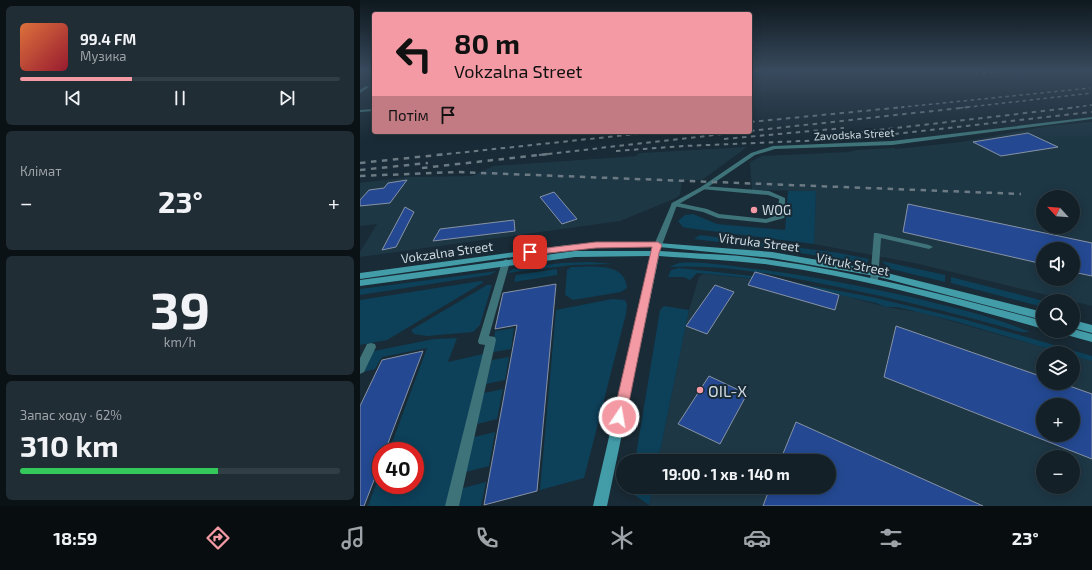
<!DOCTYPE html>
<html lang="uk">
<head>
<meta charset="utf-8">
<style>
	body { margin:0; font-family:"Exo 2",sans-serif; background:#202d34; color:#f1f3f6; height:100vh; display:flex; flex-direction:column; font-size:15px; white-space:nowrap }
	* { box-sizing:border-box; margin:0 }
	p { font-size:13px; color:#9da3a8 }
	.icon { flex:none; width:22px; height:22px; fill:none; stroke:currentColor; stroke-width:2; stroke-linecap:round; stroke-linejoin:round }
	.map { position:relative; flex:1; overflow:hidden }
	.panel { display:flex; flex-direction:column; gap:6px; padding:6px; background:#0a1216; width:360px }
	.panel>* { flex:none }
	.guide { position:absolute; left:12px; top:12px; width:380px; height:122px; border-radius:4px; box-shadow:0 2px 10px #0003,0 0 0 1px #323e45; background:#f49aa4; color:#111; overflow:hidden }
	.needle { width:26px; rotate:296deg }
	.tools { position:absolute; left:676px; top:190px; display:grid; gap:8px }
	.tools a { display:grid; place-items:center; width:44px; height:44px; border-radius:50%; background:#132028; box-shadow:0 2px 10px #0003,0 0 0 1px #323e45; font-size:20px }
	.speed { position:absolute; left:12px; top:442px; display:flex; gap:8px; font-size:20px; font-weight:700; text-align:center }
	.speed>* { display:grid; place-content:center; width:52px; height:52px; border-radius:50%; background:#132028; box-shadow:0 2px 10px #0003,0 0 0 1px #323e45; line-height:1 }
	.speed .limit { border:6px solid #d22; background:#fff; color:#111 }
	.pin { position:absolute; display:grid; place-items:center; width:34px; height:34px; color:#fff; margin:-17px; border-radius:8px; box-shadow:0 2px 6px #0006 }
	.me { position:absolute; width:44px; margin:-22px; rotate:12deg; stroke-linejoin:round; filter:drop-shadow(0 0 3px #0008) }
	.turn { display:flex; align-items:center; gap:14px; height:84px; padding:0 16px; font-size:18px }
	.turn .icon { width:52px; height:52px; stroke-width:2.5 }
	.turn b { display:block; font-size:28px; line-height:34px }
	.then { display:flex; align-items:center; height:38px; padding:0 16px; background:#0003; gap:8px; font-size:15px }
	.big { font-size:30px; font-weight:700; line-height:1.1 }
	.panel .card { flex:1; display:flex; flex-direction:column; justify-content:center; gap:6px; min-width:0; padding:0 14px; border-radius:6px; background:#202d34 }
	.panel .dial { align-items:center; gap:0 }
	.dial b { font-size:52px; line-height:1 }
	.song { display:flex; align-items:center; gap:12px }
	.cover { width:48px; height:48px; border-radius:6px; background:linear-gradient(135deg,hsl(20 70% 55%),hsl(350 70% 35%)) }
	.played { height:4px; border-radius:2px; background:linear-gradient(90deg,#f49aa4 35%,#323e45 35%) }
	.keys { display:flex; justify-content:space-around; direction:ltr }
	.heat { display:flex; justify-content:space-between; align-items:center; font-size:22px; direction:ltr }
	.charge { height:6px; border-radius:3px; background:linear-gradient(90deg,#34c759 62%,#323e45 0) }
	.trip { position:absolute; left:256px; top:454px; width:220px; height:40px; border-radius:20px; background:#132028; box-shadow:0 2px 10px #0003,0 0 0 1px #323e45; font-weight:700; line-height:40px; text-align:center }
	.tab-bar { display:flex; height:64px; justify-content:space-around; align-items:center; background:#080d10; color:#9da3a8 }
	.tab-bar .icon { width:28px; height:28px }
	.tab-bar .active { color:#f49aa4 }
	.tab-bar b { font-size:18px; color:#f1f3f6 }
	main { display:flex; flex:1; min-height:0 }
	.map>svg:first-child { display:block }
	.built { fill:#1e3745; fill-rule:evenodd }
	.green { fill:#0d4059 }
	.building { fill:#244992; stroke:#8792a5; fill-rule:evenodd }
	.lines { fill:none; stroke-linecap:round; stroke-linejoin:round }
	.lane { fill:#3f737a; fill-rule:evenodd }
	.street { fill:#3f737a; fill-rule:evenodd }
	.secondary { fill:#439da9; fill-rule:evenodd }
	.rail-far2 { stroke:#6b7a83; stroke-width:1.5; stroke-dasharray:3.5 3.5; stroke-linecap:butt }
	.rail-far1 { stroke:#6b7a83; stroke-width:2; stroke-dasharray:4.5 4.5; stroke-linecap:butt }
	.rail { stroke:#6b7a83; stroke-width:2.5; stroke-dasharray:5.5 5.5; stroke-linecap:butt }
	.route { fill:#f49aa4; stroke:#9f646b }
	.poi-dot { fill:#f49aa4; stroke:#192b36; stroke-width:1.5 }
	.labels { text-anchor:middle; dominant-baseline:central; stroke-width:4; stroke-linejoin:round; paint-order:stroke }
	.far-street-label { font-size:11px; fill:#ced9e0; stroke:#192b36 }
	.poi-label { font-size:13px; fill:#ced9e0; stroke:#192b36; text-anchor:start }
	.street-label { font-size:13px; fill:#ced9e0; stroke:#192b36 }
	.near-poi-label { font-size:16px; fill:#ced9e0; stroke:#192b36; text-anchor:start }
</style>
</head>
<body>
<main>
<section class="panel">
<div class="card">
<div class="song"><i class="cover"></i><div><b>99.4 FM</b><p>Музика</p></div></div>
<div class="played"></div>
<div class="keys"><svg class="icon" aria-label="previous" viewBox="0 0 24 24"><path d="M18 5L8 12l10 7zM5 5v14"/></svg><svg class="icon" aria-label="pause" viewBox="0 0 24 24"><path d="M8 5v14M16 5v14"/></svg><svg class="icon" aria-label="next" viewBox="0 0 24 24"><path d="M6 5l10 7-10 7zM19 5v14"/></svg></div>
</div>
<div class="card"><p>Клімат</p>
<div class="heat"><a>−</a><b class="big">23°</b><a>+</a></div>
</div>
<div class="card dial"><b>39</b><p>km/h</p></div>
<div class="card"><p>Запас ходу · 62%</p><b class="big">310 km</b><div class="charge"></div></div>
</section>
<div class="map">
<svg width="732" height="506" viewBox="0 0 732 506">
	<rect width="100%" height="100%" fill="#192b36"/>
	<path class="built" d="M732,122V306L559,264L454,244L456,191L392,190L390,162L402,156L489,152L496,150L534,148L536,149L601,142L688,126ZM683,197H713V227H683ZM683,249H713V279H683Z
		M387,147L342,180H322L320,195L314,199L260,221L0,257V252L17,224L0,226V183L49,177L112,176L133,166L277,156V154L281,153Z
		M343,274L418,281L478,294L526,307L563,313L703,353H683V383H713V356L732,361V506H289L293,487H469V461H298L329,310L339,277ZM683,405H713V435H683ZM683,457H713V487H683Z"/>
	<path class="green" d="M394,70H474L390,76V74H397Z
		M428,191H456L454,244L327,228L323,227L318,221L325,215L333,214L357,224L425,230Z
		M340,235L479,253L509,259L507,263H498L435,252L334,239Z
		M521,261L585,275V282L531,269Z
		M230,262L253,264L213,265L147,273L153,269L202,263Z
		M319,263C344,261 370,266 395,269C447,275 499,286 551,297C591,307 632,316 670,332H661C595,313 530,297 463,284C413,274 360,264 309,267Z
		M211,267C231,267 265,261 267,288L261,292L213,300L205,295L207,270Z
		M319,268L410,278L512,297L607,320L732,356V361L713,356V353H703L594,321L537,307H526L516,303L418,281L337,273L330,280L324,277H308L311,270Z
		M197,269V275L154,282L156,275Z
		M137,271L129,275L0,295V289Z
		M591,277L684,301L683,307L591,283Z
		M121,281L124,282L27,340L0,345V300Z
		M127,285H132L120,325L113,332L67,336L54,334L51,330Z
		M252,299L265,300L267,305L266,314L224,478L180,490L196,310Z
		M304,306L329,310L298,461H275L300,310Z
		M154,328L151,349L133,352L135,331Z
		M97,338L88,362L123,354L86,506H8L21,471V485H55V451H29L67,348L22,357L15,369L3,372L14,351L74,339Z
		M149,357L145,380L126,384L132,360Z
		M143,389L137,419L117,424L124,393Z
		M135,432L129,466L106,472L114,437Z
		M126,482L121,506H99L103,488Z
		M271,487H293L289,505L273,494Z"/>
	<path class="building" d="M668,133L698,147L641,156L613,142Z
		M47,180L30,203L0,206V200L9,190L24,188L28,183Z
		M194,192L217,219L202,224L180,197Z
		M548,204L732,243V276L713,272V249H683V264L543,232Z
		M45,207L54,212L36,247L22,250Z
		M154,220L155,231L73,241L80,229Z
		M395,272L479,295L475,310L388,285Z
		M196,284L177,491L124,505L157,325L135,329L143,293Z
		M355,285L374,292L347,334L326,326Z
		M536,326L683,377V383H701L732,394V459L524,377ZM683,405H713V435H683Z
		M63,351L25,451H21V462L4,506H0V406L22,360Z
		M349,376L387,394L360,444L318,424Z
		M436,422L623,506H403L410,487H469V461H420Z"/>
	<g class="lines">
		<path class="lane" d="M6,86L9,87L0,93V90Z
			M343,186L409,191L425,198V216L424,218L406,223L358,218L343,212L314,206L311,204L314,202L347,209L359,214L406,219L418,215L419,199L408,195L341,189V187Z
			M514,233H517L569,245L573,247L569,249L521,238L518,281L517,283H511L510,281Z
			M146,259L150,262L129,336L135,337L136,340L99,506H85L125,345L119,344L118,341L142,262Z
			M11,343L15,344L16,347L4,372L0,374V358L7,344Z"/>
		<path class="street" d="M14,109V111L0,112V110Z
			M732,117V119L532,145L415,149L395,155L345,189L317,205L302,245L298,247L294,245L312,203L341,187L391,153L413,146L532,141Z"/>
		<path class="secondary" d="M260,242L298,243L412,252L515,270L683,312V320L515,276L412,258L299,247L300,251C336,254 376,254 411,260C504,273 593,297 683,321V329C593,303 503,278 411,265C374,260 336,259 299,256L247,506H233L291,256L215,257L0,286V280L215,251H292L293,247L260,246L208,249L0,279V273L208,245Z
			M713,320L732,325V333L713,328Z
			M713,329L732,334V342L703,334L702,331H713Z"/>
		<path class="rail-far2" d="M615,73L730,70
			M534,108L730,88
			M600,108L732,93
			M709,108L732,105"/>
		<path class="rail-far1" d="M390,122L544,107
			M390,131L609,107
			M475,135L718,107
			M364,139L484,128
			M256,151L324,146L490,139L732,112
			M78,155L295,132
			M179,155L372,133"/>
		<path class="rail" d="M0,163L87,154
			M62,168L188,154
			M0,170L68,163
			M0,176L97,172L661,194"/>
	</g>
	<linearGradient id="sky" x2="0" y2="1"><stop stop-color="#0e181e"/><stop offset="0.5" stop-color="#384a5d"/><stop offset="1" stop-color="#384a5d" stop-opacity="0"/></linearGradient>
	<rect width="732" height="141" fill="url(#sky)"/>
	<path class="route" d="M236,242H298L302,245L299,253L266,417L264,421L259,423L255,421L253,417L292,247L236,248L170,255L165,252L170,250Z"/>
	<g class="poi-dot">
		<circle cx="394" cy="210" r="4"/>
		<circle cx="340" cy="390" r="4"/>
	</g>
	<g class="labels">
		<g class="far-street-label">
			<text transform="translate(494 134) rotate(-3)">Zavodska Street</text>
		</g>
		<g class="poi-label">
			<text x="402" y="210">WOG</text>
		</g>
		<g class="street-label">
			<text transform="translate(399 242) rotate(7)">Vitruka Street</text>
			<text transform="translate(87 252) rotate(-8)">Vokzalna Street</text>
			<text transform="translate(493 264) rotate(11)">Vitruk Street</text>
		</g>
		<g class="near-poi-label">
			<text x="348" y="390">OIL-X</text>
		</g>
	</g>
</svg>
<div class="tools">
<a><svg class="needle" viewBox="-14 -14 28 28"><path d="M0-13l5 13h-10z" fill="#e53935"/><path d="M0 13l5-13h-10z" fill="#9da3a8"/></svg></a>
<a><svg class="icon" aria-label="sound" viewBox="0 0 24 24"><path d="M4 9h4l5-4v14l-5-4H4zM17 9q2 3 0 6"/></svg></a>
<a><svg class="icon" aria-label="search" viewBox="0 0 24 24"><circle cx="10" cy="10" r="6"/><path d="M15 15l6 6"/></svg></a>
<a><svg class="icon" aria-label="layers" viewBox="0 0 24 24"><path d="M12 4l9 5-9 5-9-5zM3 14l9 5 9-5"/></svg></a>
<a>+</a>
<a>−</a>
</div>
<div class="speed"><div class="limit">40</div></div>
<div class="pin" style="left:170px;top:252px;background:#d93025"><svg class="icon" aria-label="arrive" viewBox="0 0 24 24"><path d="M6 21V4h12l-3 4 3 4H6"/></svg></div>
<svg class="me" style="left:259px;top:417px" viewBox="-20 -20 40 40"><circle r="17" fill="#f49aa4" stroke="#fff" stroke-width="3"/><path d="M0-11L8 9 0 5-8 9z" fill="#fff"/></svg>
<div class="trip">19:00 · 1 хв · 140 m</div>
<div class="guide">
<div class="turn"><svg class="icon" aria-label="left" viewBox="0 0 24 24"><path d="M17 20v-9H6M10 6l-5 5 5 5"/></svg><div><b>80 m</b>Vokzalna Street</div></div>
<div class="then">Потім<svg class="icon" aria-label="arrive" viewBox="0 0 24 24"><path d="M6 21V4h12l-3 4 3 4H6"/></svg></div>
</div>
</div>
</main>
<nav class="tab-bar">
<b>18:59</b>
<svg class="icon active" aria-label="directions" viewBox="0 0 24 24"><path d="M12 3l9 9-9 9-9-9zM9 14v-3h6M13 9l2 2-2 2"/></svg>
<svg class="icon" aria-label="music" viewBox="0 0 24 24"><path d="M9 18V5l10-2v13"/><circle cx="6" cy="18" r="3"/><circle cx="16" cy="16" r="3"/></svg>
<svg class="icon" aria-label="phone" viewBox="0 0 24 24"><path d="M5 4h4l2 5-3 2q2 4 5 5l2-3 5 2v4C11 20 4 13 5 4z"/></svg>
<svg class="icon" aria-label="climate" viewBox="0 0 24 24"><path d="M12 3v18M4 7l16 10M4 17L20 7"/></svg>
<svg class="icon" aria-label="car" viewBox="0 0 24 24"><path d="M5 17H2v-5l4-1 3-4h7l3 4 3 1v5h-3M9 17h6M6 11h13"/><circle cx="7" cy="17" r="2"/><circle cx="17" cy="17" r="2"/></svg>
<svg class="icon" aria-label="filters" viewBox="0 0 24 24"><path d="M4 7h16M4 17h16"/><circle cx="9" cy="7" r="2"/><circle cx="15" cy="17" r="2"/></svg>
<b>23°</b>
</nav>
</body>
</html>
